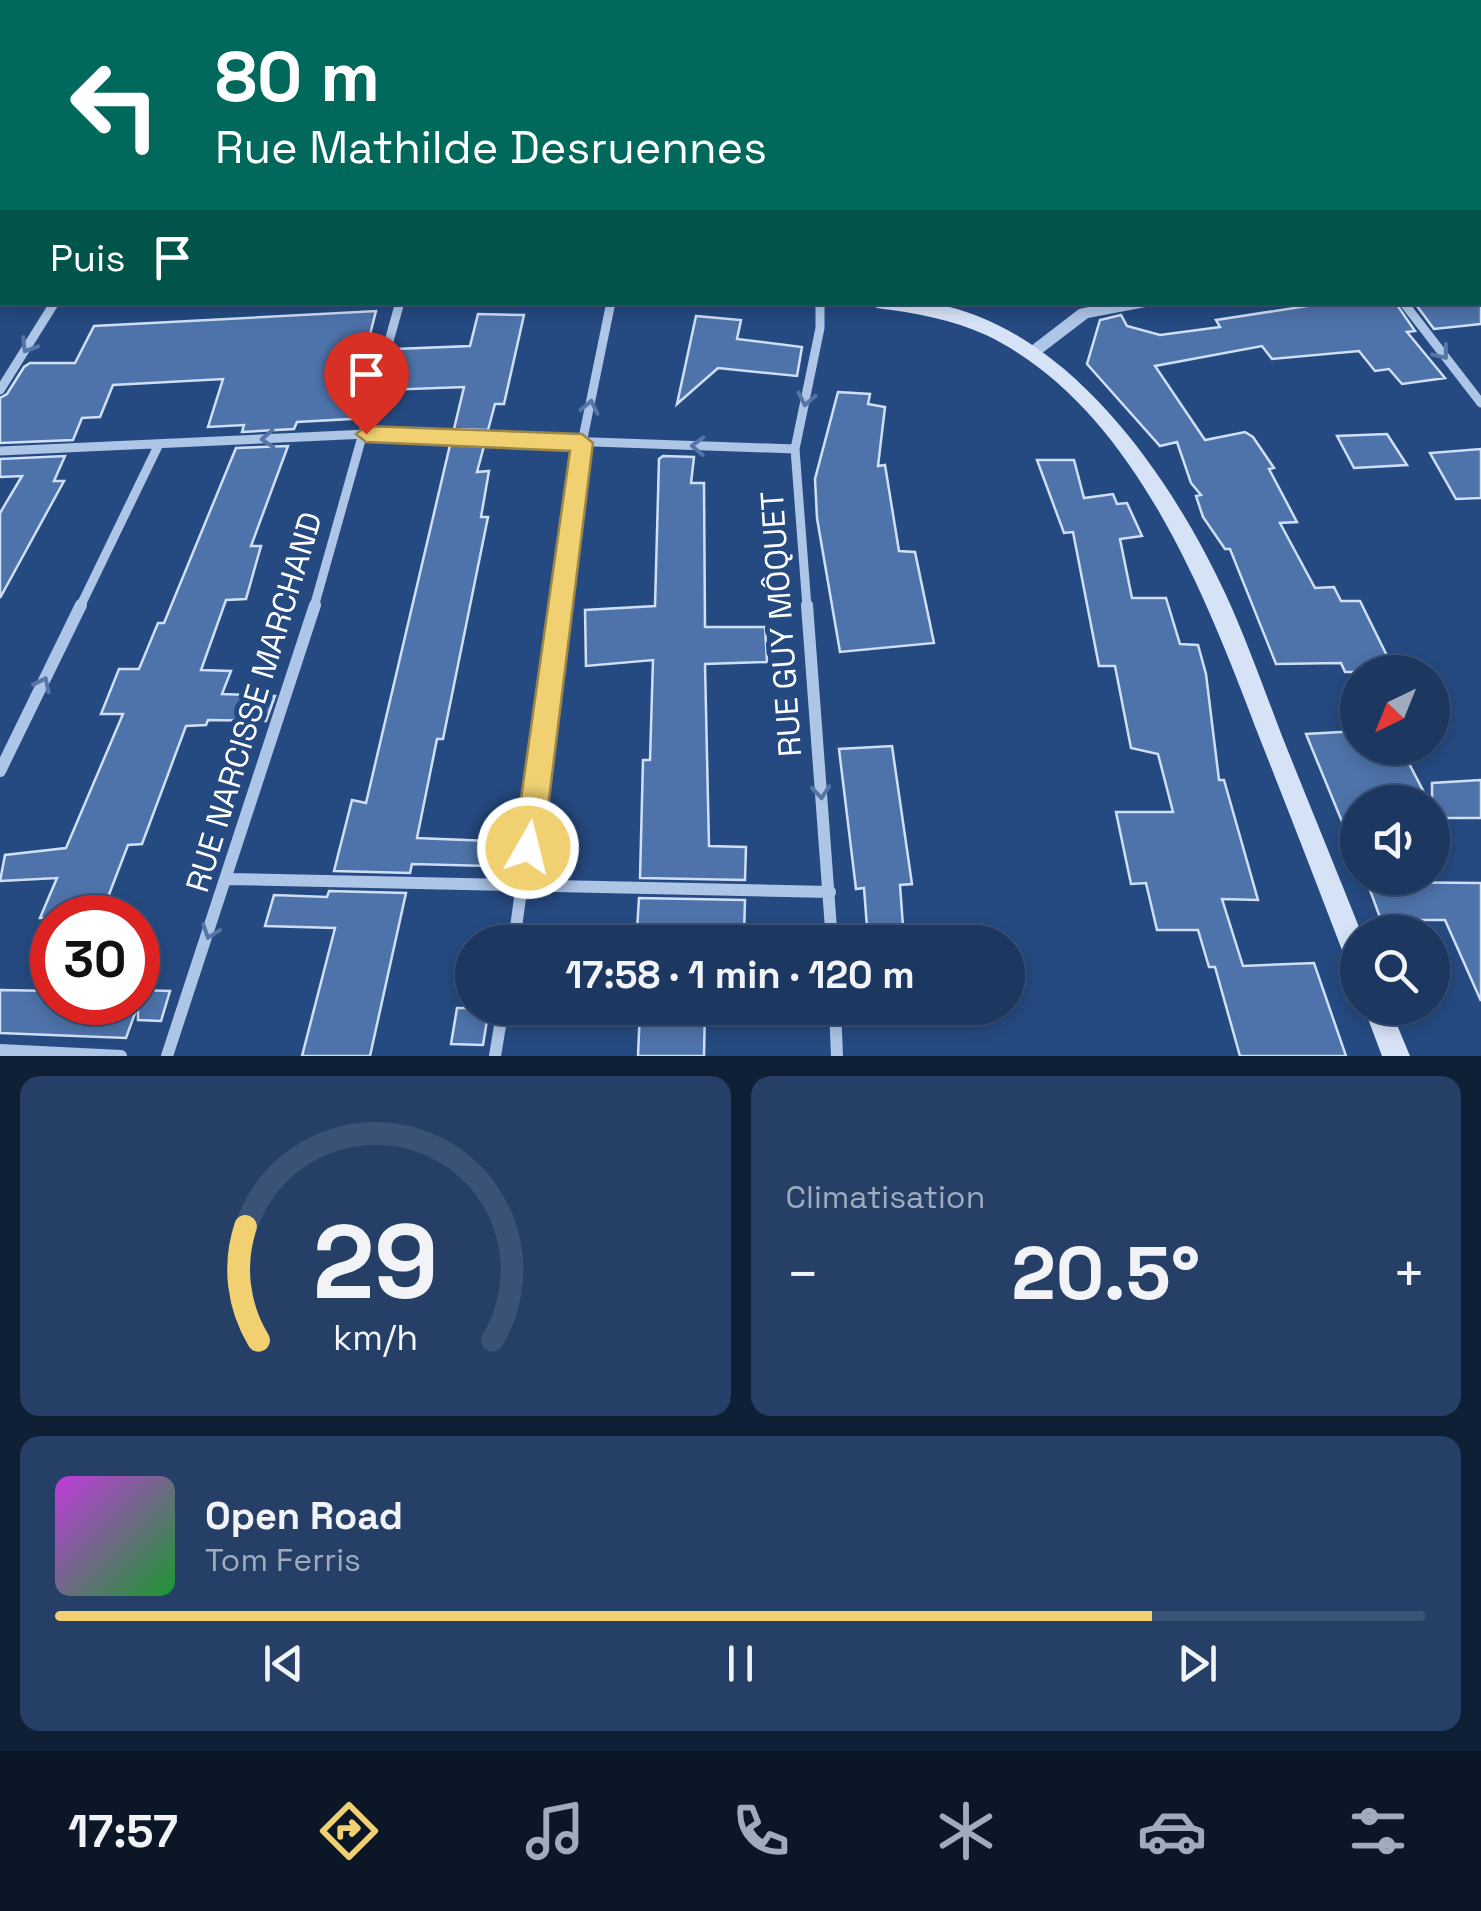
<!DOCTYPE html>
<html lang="fr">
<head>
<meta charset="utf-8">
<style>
	body { margin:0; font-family:"Space Grotesk",sans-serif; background:#253f67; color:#f1f3f6; height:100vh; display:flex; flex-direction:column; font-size:38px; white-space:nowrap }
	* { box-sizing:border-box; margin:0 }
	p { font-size:32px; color:#a0acbd }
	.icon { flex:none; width:55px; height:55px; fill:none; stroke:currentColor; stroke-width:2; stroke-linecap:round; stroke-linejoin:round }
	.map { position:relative; height:1056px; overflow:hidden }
	.details { display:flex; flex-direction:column; gap:20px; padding:20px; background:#0f1f35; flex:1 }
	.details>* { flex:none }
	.banner { position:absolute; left:0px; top:0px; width:1482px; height:305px; box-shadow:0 5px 15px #0003,0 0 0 2px #3a5276; background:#00695c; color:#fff; overflow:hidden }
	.needle { width:65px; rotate:223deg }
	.fabs { position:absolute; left:1340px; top:655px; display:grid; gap:20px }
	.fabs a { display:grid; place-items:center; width:110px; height:110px; border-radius:50%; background:#1c3861; box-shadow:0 5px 15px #0003,0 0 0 2px #3a5276; font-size:50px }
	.speed { position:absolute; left:30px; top:895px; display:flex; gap:20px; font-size:50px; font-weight:700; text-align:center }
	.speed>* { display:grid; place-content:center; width:130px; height:130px; border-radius:50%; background:#1c3861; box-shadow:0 5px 15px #0003,0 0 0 2px #3a5276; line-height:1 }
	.speed .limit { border:15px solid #d22; background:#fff; color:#111 }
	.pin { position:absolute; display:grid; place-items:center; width:85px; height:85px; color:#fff; margin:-102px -42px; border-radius:50% 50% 50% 0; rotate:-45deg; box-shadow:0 0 10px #0007 }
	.pin .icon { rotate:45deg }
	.me { position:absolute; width:110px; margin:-55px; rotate:8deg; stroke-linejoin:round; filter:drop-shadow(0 0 8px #0008) }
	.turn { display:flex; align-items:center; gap:35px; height:210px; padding:0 50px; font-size:45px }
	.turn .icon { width:130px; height:130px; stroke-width:2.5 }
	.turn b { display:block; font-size:70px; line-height:85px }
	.then { display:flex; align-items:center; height:95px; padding:0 50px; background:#0003; gap:20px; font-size:38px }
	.big { font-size:75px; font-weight:800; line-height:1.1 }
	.details .tile { flex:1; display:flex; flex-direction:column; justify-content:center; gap:15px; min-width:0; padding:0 35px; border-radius:20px; background:#253f67 }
	.details .dial { align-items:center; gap:0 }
	.dial svg { height:260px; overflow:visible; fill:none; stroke:#3a5276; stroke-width:7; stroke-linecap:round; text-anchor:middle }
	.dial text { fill:#f1f3f6; stroke:none }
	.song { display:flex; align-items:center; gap:30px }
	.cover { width:120px; height:120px; border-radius:15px; background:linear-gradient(135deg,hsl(290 70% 55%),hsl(130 70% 35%)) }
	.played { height:10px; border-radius:5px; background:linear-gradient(90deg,#f0d071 80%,#3a5276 80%) }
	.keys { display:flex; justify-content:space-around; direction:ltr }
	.heat { display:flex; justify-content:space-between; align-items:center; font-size:55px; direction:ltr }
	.details .tiles { flex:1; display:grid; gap:20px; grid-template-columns:1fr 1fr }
	.tile:last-child { grid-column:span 2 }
	.trip { position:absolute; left:455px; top:925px; width:570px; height:100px; border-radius:50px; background:#1c3861; box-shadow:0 5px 15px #0003,0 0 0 2px #3a5276; font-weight:800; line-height:100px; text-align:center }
	.dock { display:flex; height:160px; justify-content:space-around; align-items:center; background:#0b1627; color:#a0acbd }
	.dock .icon { width:70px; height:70px }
	.dock .active { color:#f0d071 }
	.dock b { font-size:45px; color:#f1f3f6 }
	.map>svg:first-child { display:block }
	.green { fill:#3a639f }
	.building { fill:#4e73aa; stroke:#d0dff5; stroke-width:2.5 }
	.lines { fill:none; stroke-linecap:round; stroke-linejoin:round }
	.path { stroke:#adc5e7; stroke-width:5; stroke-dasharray:4 5; stroke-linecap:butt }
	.minor-far2 { stroke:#adc5e7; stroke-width:8 }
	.minor-far1 { stroke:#adc5e7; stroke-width:9 }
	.minor { stroke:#adc5e7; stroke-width:12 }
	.tertiary { fill:#adc5e7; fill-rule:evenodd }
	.secondary { fill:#d6e3f6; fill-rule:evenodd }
	.oneway { stroke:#5575a5 }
	.route { fill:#f0d071; stroke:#9c8749; stroke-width:2.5 }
	.labels { text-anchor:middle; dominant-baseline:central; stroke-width:10; stroke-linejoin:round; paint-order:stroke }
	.street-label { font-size:32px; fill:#fff; stroke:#254a81 }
</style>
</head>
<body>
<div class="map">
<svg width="1481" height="1056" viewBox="0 0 1481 1056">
	<rect width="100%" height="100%" fill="#254a81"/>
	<path class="green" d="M880,0H1333L1335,2H880Z"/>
	<path class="building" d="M1333,302H1395L1415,331L1407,332L1445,378L1402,384L1389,369L1375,371L1359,351L1272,359L1262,346L1155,366L1205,440L1245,432L1253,437L1274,468L1269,469L1297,522L1280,523L1315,588L1334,587L1341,601H1360L1395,672H1345L1341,663L1276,664L1230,549H1225L1203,517L1196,496L1201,495L1191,483L1177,442L1160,446L1087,364L1100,320L1121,315L1127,326L1160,335L1220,327L1216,320Z
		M1414,302H1481V324L1434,329Z
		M376,311L366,350L378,349L367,390H358L351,419L297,422L294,429L242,432L244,425L208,427L223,379L113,385L100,417L82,418L73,440L0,443V398L7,394L24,367L30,363H75L94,326Z
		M478,314L524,315L504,404H495L488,430L454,429L464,387L384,390L395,349L470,346Z
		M696,316L741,320L737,339L802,347L797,376L718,368L677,404Z
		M838,392L870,394L868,404L885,407L878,466L885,465L899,551L915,552L934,643L840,652L817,518L815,479Z
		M1387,434L1407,465L1354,468L1337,436Z
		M450,445L484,446L477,472L489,471L481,517H488L443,739H437L417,838L489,841L488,866L412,864L410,873L334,871L352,800L366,803Z
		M288,446L251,546H261L246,599L226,600L201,670L231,671L222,694L275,696L266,721L208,720L206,725L186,726L142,844L128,845L100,918H40L57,878L0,881L5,855L66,848L123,714H101L119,669H139L158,623H164L236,448Z
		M1481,449V498L1456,499L1430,453Z
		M65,456L54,481H64L0,598V513L22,476L0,477V459Z
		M663,456L694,457L691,483H704L705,627H765L767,662L705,664L709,846L746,847L745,880L640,878L643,760H650L653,660L586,666L585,610L655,606L659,459Z
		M1037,460H1074L1084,498L1113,494L1117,504L1127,503L1142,536L1120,539L1132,598H1166L1180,644L1198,645L1206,674L1219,780H1224L1258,900L1222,899L1243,966L1314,963L1346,1056H1240L1215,967H1209L1198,930H1157L1146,883L1131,884L1116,812H1173L1158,754L1131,748L1115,666H1099L1073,532L1064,533Z
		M1358,731V748H1401L1429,802H1358L1357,858L1306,734Z
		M892,746L912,884L900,885L904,940H868L864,888L856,889L839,749Z
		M1481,780V818H1432V783Z
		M1367,882L1481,883V1001L1445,920H1381Z
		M329,891L406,893L370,1056H302L335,928L265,926L274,895L327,897Z
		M639,898L745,900L744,935L707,936V942H642L643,931L637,930Z
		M0,990L52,991V1002H138V990L170,991L161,1021L138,1020V1005L126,1038L0,1033Z
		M457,1008H489L483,1045L451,1044Z
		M640,1008H705L704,1056H638Z"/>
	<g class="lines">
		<path class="path" d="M1208,0L1215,2
			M1263,2L1311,0"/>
		<path class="minor-far2" d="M322,2L549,0"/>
		<path class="minor-far1" d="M1403,302L1481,403
			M0,390L55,302
			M0,451L367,434L795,449
			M80,607L159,444
			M314,607L400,302
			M560,607L582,443L611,302
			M807,607L795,449L820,328V302"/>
		<path class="minor" d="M807,605L832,942
			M0,771L81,605
			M229,879L830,892
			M514,942L560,605
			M835,1008L837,1056
			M0,1050L121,1056
			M167,1056L315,605
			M495,1056L503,1008"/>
		<path class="tertiary" d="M1480,244H1481V254H1480Z
			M1113,302H1153L1146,307L1088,318L1037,357H1027L1024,353L1027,349L1079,309Z"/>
		<path class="secondary" d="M0,291H2V303H0Z
			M869,302C891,302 915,300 937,304C1072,331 1172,479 1226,595C1247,641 1264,689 1282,736C1308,801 1335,867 1361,932H1358V971L1349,967L1345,958C1317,885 1289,812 1260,739C1206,597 1134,406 986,335C951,319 915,313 877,308Z
			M1364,1008H1390L1410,1056H1382Z"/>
	</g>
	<defs><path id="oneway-chevron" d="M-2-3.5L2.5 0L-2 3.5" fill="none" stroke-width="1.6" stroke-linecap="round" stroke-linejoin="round" transform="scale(2.5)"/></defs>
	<g class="oneway">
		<use href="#oneway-chevron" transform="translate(28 346) rotate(122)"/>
		<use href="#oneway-chevron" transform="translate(1442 353) rotate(52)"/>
		<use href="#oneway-chevron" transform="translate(806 399) rotate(101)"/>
		<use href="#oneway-chevron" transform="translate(590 407) rotate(-78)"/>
		<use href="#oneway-chevron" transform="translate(268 439) rotate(177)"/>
		<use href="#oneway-chevron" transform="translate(698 446) rotate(-178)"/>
		<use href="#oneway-chevron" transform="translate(43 684) rotate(-64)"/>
		<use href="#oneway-chevron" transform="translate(821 792) rotate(85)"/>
		<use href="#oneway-chevron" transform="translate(210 932) rotate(109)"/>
	</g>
	<path class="route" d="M366,426L582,434L593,443L543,848L538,858L528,862L519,858L514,848L570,451L366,442L356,434Z"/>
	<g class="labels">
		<g class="street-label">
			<text transform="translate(781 624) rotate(-94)">RUE GUY MÔQUET</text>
			<text transform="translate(254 702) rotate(-73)">RUE NARCISSE MARCHAND</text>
		</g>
	</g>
</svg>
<div class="fabs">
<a><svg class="needle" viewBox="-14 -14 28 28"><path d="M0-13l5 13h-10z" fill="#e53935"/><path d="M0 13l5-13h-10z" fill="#a0acbd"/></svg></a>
<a><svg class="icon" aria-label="sound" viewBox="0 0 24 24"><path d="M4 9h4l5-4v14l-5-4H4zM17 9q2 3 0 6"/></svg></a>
<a><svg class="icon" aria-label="search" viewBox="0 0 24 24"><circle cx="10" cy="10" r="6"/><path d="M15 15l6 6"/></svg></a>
</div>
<div class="speed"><div class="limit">30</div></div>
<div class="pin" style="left:366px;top:434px;background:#d93025"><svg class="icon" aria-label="arrive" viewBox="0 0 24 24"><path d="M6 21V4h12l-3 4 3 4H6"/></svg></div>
<svg class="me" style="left:528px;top:848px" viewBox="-20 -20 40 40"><circle r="17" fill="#f0d071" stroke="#fff" stroke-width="3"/><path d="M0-11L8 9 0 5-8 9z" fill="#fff"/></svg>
<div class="trip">17:58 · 1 min · 120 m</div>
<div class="banner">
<div class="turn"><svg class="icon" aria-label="left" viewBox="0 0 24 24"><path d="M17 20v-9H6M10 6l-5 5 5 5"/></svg><div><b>80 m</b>Rue Mathilde Desruennes</div></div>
<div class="then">Puis<svg class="icon" aria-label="arrive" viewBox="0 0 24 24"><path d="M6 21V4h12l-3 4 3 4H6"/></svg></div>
</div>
</div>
<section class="details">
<div class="tiles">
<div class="tile dial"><svg viewBox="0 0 100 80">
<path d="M14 69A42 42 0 1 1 86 69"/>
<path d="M14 69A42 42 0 0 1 10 34" stroke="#f0d071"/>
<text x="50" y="56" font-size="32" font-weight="700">29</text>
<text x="50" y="72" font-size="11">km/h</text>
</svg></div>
<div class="tile"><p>Climatisation</p>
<div class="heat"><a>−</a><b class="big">20.5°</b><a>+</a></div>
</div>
<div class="tile">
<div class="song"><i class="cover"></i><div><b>Open Road</b><p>Tom Ferris</p></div></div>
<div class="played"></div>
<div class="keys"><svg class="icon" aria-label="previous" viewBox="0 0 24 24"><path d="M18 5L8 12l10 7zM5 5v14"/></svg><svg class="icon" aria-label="pause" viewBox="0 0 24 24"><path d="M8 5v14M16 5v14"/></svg><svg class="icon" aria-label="next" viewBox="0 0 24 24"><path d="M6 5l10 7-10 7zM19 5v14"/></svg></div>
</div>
</div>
</section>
<nav class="dock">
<b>17:57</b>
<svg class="icon active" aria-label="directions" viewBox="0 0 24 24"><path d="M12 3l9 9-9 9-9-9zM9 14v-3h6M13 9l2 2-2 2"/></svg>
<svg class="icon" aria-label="music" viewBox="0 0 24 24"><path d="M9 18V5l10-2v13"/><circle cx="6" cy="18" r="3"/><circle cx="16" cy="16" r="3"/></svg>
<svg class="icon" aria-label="phone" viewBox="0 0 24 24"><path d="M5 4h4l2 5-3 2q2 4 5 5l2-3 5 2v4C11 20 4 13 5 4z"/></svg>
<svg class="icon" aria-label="climate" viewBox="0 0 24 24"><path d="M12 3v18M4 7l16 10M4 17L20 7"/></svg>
<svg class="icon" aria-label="car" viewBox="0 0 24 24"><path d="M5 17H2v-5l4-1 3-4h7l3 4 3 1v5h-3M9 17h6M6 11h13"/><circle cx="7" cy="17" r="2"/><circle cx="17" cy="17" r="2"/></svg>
<svg class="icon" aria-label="filters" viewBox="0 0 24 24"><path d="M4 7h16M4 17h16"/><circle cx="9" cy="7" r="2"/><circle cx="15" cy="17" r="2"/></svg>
</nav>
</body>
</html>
